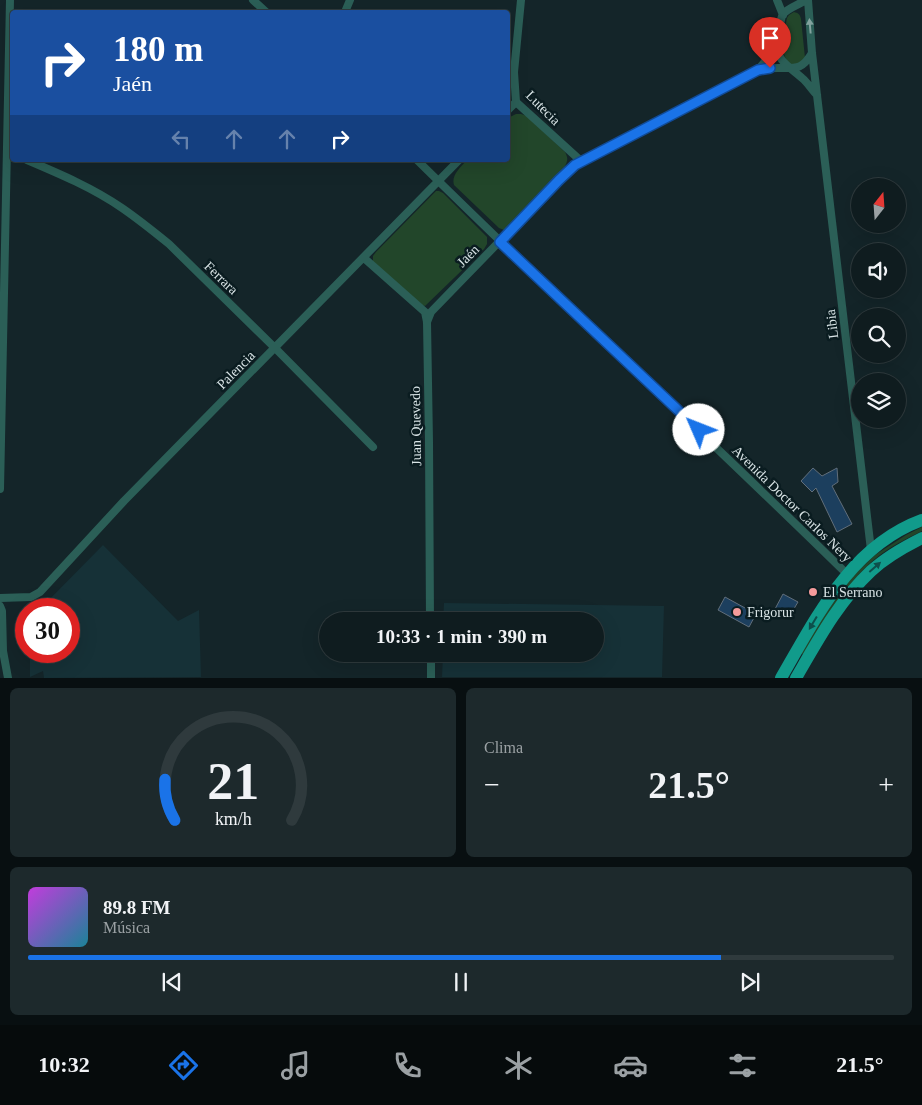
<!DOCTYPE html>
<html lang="es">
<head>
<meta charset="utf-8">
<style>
	body { margin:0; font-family:"Times New Roman",serif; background:#1d292c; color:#f1f3f6; height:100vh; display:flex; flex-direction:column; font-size:19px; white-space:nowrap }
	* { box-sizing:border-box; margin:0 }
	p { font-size:16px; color:#9ba1a4 }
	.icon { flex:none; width:28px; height:28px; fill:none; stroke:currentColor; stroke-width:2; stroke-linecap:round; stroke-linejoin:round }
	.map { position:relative; height:678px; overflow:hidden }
	.panel { display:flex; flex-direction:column; gap:10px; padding:10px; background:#080f11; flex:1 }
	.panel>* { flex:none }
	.hud { position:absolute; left:10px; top:10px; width:500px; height:152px; border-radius:5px; box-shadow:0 5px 20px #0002,0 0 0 1px #2f3a3d; background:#1a4fa0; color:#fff; overflow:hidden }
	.needle { width:32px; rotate:17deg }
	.tools { position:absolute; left:851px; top:178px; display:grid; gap:10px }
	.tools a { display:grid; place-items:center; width:55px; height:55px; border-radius:50%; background:#0f1c1f; box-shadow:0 5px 20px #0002,0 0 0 1px #2f3a3d; font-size:25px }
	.speed { position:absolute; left:15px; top:598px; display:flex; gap:10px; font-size:25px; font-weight:700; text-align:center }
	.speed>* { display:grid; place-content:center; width:65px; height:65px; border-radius:50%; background:#0f1c1f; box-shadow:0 5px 20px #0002,0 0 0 1px #2f3a3d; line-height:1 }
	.speed .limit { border:8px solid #d22; background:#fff; color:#111 }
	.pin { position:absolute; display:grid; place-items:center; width:42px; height:42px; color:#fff; margin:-51px -21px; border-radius:50% 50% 50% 0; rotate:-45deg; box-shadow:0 0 5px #0007 }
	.pin .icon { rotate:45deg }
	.me { position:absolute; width:55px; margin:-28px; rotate:314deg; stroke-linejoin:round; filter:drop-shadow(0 0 4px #0008) }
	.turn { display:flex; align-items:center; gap:18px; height:105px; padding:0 20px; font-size:22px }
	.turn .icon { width:65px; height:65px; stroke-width:2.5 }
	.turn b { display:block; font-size:35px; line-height:42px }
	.lanes { display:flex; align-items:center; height:48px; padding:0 20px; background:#0003; justify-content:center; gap:25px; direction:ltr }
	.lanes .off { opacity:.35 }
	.big { font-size:38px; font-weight:800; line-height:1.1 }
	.panel .tile { flex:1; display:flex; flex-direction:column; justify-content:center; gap:8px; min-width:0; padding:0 18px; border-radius:8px; background:#1d292c }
	.panel .dial { align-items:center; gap:0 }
	.dial svg { height:130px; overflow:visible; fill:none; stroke:#2f3a3d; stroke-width:7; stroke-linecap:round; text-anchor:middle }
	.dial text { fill:#f1f3f6; stroke:none }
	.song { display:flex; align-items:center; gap:15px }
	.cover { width:60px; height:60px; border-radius:8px; background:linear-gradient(135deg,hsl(290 70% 55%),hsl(190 70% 35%)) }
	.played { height:5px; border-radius:2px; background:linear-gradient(90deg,#1a73e8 80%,#2f3a3d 80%) }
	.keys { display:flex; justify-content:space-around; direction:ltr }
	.heat { display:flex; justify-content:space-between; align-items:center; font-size:28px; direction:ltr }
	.panel .tiles { flex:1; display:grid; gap:10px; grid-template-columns:1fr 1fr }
	.tile:last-child { grid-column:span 2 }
	.trip { position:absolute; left:319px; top:612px; width:285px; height:50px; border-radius:25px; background:#0f1c1f; box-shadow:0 5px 20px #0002,0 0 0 1px #2f3a3d; font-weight:800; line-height:50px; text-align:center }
	.dock { display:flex; height:80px; justify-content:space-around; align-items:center; background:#060b0c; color:#9ba1a4 }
	.dock .icon { width:35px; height:35px }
	.dock .on { color:#1a73e8 }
	.dock b { font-size:22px; color:#f1f3f6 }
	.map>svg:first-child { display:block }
	.built { fill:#163137 }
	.green { fill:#22462a }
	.building { fill:#1c3f5e; stroke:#616e7a }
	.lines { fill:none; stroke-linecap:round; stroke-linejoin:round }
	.street { stroke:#2b5f57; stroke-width:8 }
	.primary { stroke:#119b8b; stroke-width:12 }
	.oneway { fill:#82a29e }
	.oneway2 { fill:#0d4f4b }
	.route-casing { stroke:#114b97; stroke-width:12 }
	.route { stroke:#1a73e8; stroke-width:9 }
	.poi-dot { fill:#f59b9b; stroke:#0a1c20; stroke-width:2 }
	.labels { text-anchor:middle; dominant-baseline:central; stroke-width:5; stroke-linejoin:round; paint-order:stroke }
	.street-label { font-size:14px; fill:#d9e4e6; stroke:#0a1c20 }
	.poi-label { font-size:14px; fill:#d9e4e6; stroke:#0a1c20; text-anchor:start }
</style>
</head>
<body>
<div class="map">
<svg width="922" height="678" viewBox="0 0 922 678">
	<rect width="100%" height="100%" fill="#142529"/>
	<path class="built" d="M103,545L178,621L199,610L201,677L44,678L43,671L30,677V651H69V609H40Z
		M444,603L664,606L662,677H442L443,654H595V621H443Z"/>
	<path class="green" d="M794,12C798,13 800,14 801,19L805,58L803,62L791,65C778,55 784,32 787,18L789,15Z
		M516,114H521L527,116L565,152C568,158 568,160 565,166L508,228L504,230L499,228L454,185C451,175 460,168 467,160H508V118Z
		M436,191H439L443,193L487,237V244L484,249L425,306L422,305L373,262V256L376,252Z
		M922,527V531C906,539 889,547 875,559C844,585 825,621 804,655L801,653L811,634L851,578L875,555L906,535Z"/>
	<path class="building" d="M813,468L822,476L837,468L838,482L832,486L852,524L837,532L816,488L812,492L801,481Z
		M783,594L798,602L789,617L775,609Z
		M725,597L756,614L749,627L718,610Z"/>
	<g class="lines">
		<path class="street" d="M253,0L266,12
			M521,0L514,72L516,102L581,161
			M777,0L783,15
			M806,0C800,4 788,8 783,14C780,19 780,28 779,33C773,60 785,63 802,78C808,83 812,90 817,95
			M808,0L812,53L871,550
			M345,12L350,0
			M758,70L771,54L776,42
			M508,110L516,102
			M27,160C60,174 93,188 122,208C138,219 153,231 169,244L276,349L373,447
			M417,160C559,300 705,435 847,574
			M364,258L425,312L427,322L429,442L430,621
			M427,322L431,312L559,180L575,165L758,70C765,69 772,68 778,68C796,68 802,70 812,53
			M0,489L10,0
			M0,598L31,597L40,592L124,501L459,160
			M0,606L2,611L3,651L8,678
			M431,654V678"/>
		<path class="primary" d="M781,678C817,616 851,546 922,520
			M796,678C818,640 839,601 871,571C886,557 904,547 922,538"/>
	</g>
	<defs><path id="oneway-solid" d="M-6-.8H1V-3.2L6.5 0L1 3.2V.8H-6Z" transform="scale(1.25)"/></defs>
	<use class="oneway" href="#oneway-solid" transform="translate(810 26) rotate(-95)"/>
	<g class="oneway2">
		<use href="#oneway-solid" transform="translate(875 567) rotate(-41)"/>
		<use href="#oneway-solid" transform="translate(813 623) rotate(121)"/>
	</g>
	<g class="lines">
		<defs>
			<path id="route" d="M699,430L500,242L559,180L575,165L758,70L770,68"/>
		</defs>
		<use href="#route" class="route-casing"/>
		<use href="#route" class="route"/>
	</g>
	<g class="poi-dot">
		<circle cx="813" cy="592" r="5"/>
		<circle cx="737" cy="612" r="5"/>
	</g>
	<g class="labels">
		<g class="street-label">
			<text transform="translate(543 108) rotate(45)">Lutecia</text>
			<text transform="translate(468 256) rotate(-45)">Jaén</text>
			<text transform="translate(221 278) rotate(44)">Ferrara</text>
			<text transform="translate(832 324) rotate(-97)">Libia</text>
			<text transform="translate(236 370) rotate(-45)">Palencia</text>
			<text transform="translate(416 426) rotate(-91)">Juan Quevedo</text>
			<text transform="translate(792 504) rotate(44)">Avenida Doctor Carlos Nery</text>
		</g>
		<g class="poi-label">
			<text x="823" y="592">El Serrano</text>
			<text x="747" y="612">Frigorur</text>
		</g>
	</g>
</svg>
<div class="tools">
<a><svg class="needle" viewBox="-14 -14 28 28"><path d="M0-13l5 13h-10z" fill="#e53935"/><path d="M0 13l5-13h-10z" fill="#9ba1a4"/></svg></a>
<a><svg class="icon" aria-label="sound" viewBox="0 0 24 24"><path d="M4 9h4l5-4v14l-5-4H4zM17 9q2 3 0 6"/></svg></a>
<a><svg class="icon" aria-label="search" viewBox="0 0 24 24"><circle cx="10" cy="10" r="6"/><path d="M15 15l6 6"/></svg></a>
<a><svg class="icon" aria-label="layers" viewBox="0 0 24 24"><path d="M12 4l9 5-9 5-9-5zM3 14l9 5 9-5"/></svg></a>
</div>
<div class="speed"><div class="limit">30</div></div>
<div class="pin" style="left:770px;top:68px;background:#d93025"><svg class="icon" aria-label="arrive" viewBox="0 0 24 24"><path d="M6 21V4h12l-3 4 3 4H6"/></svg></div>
<svg class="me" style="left:699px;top:430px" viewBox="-20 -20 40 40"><circle r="19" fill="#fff"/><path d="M0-13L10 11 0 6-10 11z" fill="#1a73e8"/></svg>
<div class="trip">10:33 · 1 min · 390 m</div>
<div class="hud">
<div class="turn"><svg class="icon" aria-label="right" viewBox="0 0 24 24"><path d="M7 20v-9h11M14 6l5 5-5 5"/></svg><div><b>180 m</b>Jaén</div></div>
<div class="lanes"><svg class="icon off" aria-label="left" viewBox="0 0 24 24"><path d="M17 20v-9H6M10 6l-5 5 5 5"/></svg><svg class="icon off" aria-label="ahead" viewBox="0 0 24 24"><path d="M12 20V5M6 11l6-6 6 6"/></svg><svg class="icon off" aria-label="ahead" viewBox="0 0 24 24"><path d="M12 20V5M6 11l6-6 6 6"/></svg><svg class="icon" aria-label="right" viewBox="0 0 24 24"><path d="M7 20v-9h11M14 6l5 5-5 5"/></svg></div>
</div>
</div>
<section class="panel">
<div class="tiles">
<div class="tile dial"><svg viewBox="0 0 100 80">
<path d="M14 69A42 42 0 1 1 86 69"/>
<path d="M14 69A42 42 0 0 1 8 44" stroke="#1a73e8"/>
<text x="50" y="56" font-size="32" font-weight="700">21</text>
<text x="50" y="72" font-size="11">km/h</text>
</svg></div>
<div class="tile"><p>Clima</p>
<div class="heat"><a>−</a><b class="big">21.5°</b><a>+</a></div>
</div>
<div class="tile">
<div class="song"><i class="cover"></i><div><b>89.8 FM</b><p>Música</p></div></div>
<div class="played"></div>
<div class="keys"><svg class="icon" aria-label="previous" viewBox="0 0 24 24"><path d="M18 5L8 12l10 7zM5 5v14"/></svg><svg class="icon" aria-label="pause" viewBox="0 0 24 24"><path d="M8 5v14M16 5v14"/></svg><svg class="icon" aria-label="next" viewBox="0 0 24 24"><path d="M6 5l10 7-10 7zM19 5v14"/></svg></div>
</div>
</div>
</section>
<nav class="dock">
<b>10:32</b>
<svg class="icon on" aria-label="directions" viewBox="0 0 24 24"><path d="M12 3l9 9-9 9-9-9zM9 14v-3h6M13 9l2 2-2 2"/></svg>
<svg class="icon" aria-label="music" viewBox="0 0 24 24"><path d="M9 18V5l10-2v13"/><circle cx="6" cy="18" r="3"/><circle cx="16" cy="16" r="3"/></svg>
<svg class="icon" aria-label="phone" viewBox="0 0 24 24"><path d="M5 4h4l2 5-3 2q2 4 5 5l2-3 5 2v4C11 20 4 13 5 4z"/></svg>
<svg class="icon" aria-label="climate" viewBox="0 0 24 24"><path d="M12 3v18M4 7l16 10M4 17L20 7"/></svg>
<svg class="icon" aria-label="car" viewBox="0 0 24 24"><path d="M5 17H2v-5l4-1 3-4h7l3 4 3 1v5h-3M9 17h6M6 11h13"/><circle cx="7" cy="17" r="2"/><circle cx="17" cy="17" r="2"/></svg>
<svg class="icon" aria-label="filters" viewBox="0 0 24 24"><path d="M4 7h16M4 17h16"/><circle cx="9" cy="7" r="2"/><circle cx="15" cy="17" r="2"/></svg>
<b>21.5°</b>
</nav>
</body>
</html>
